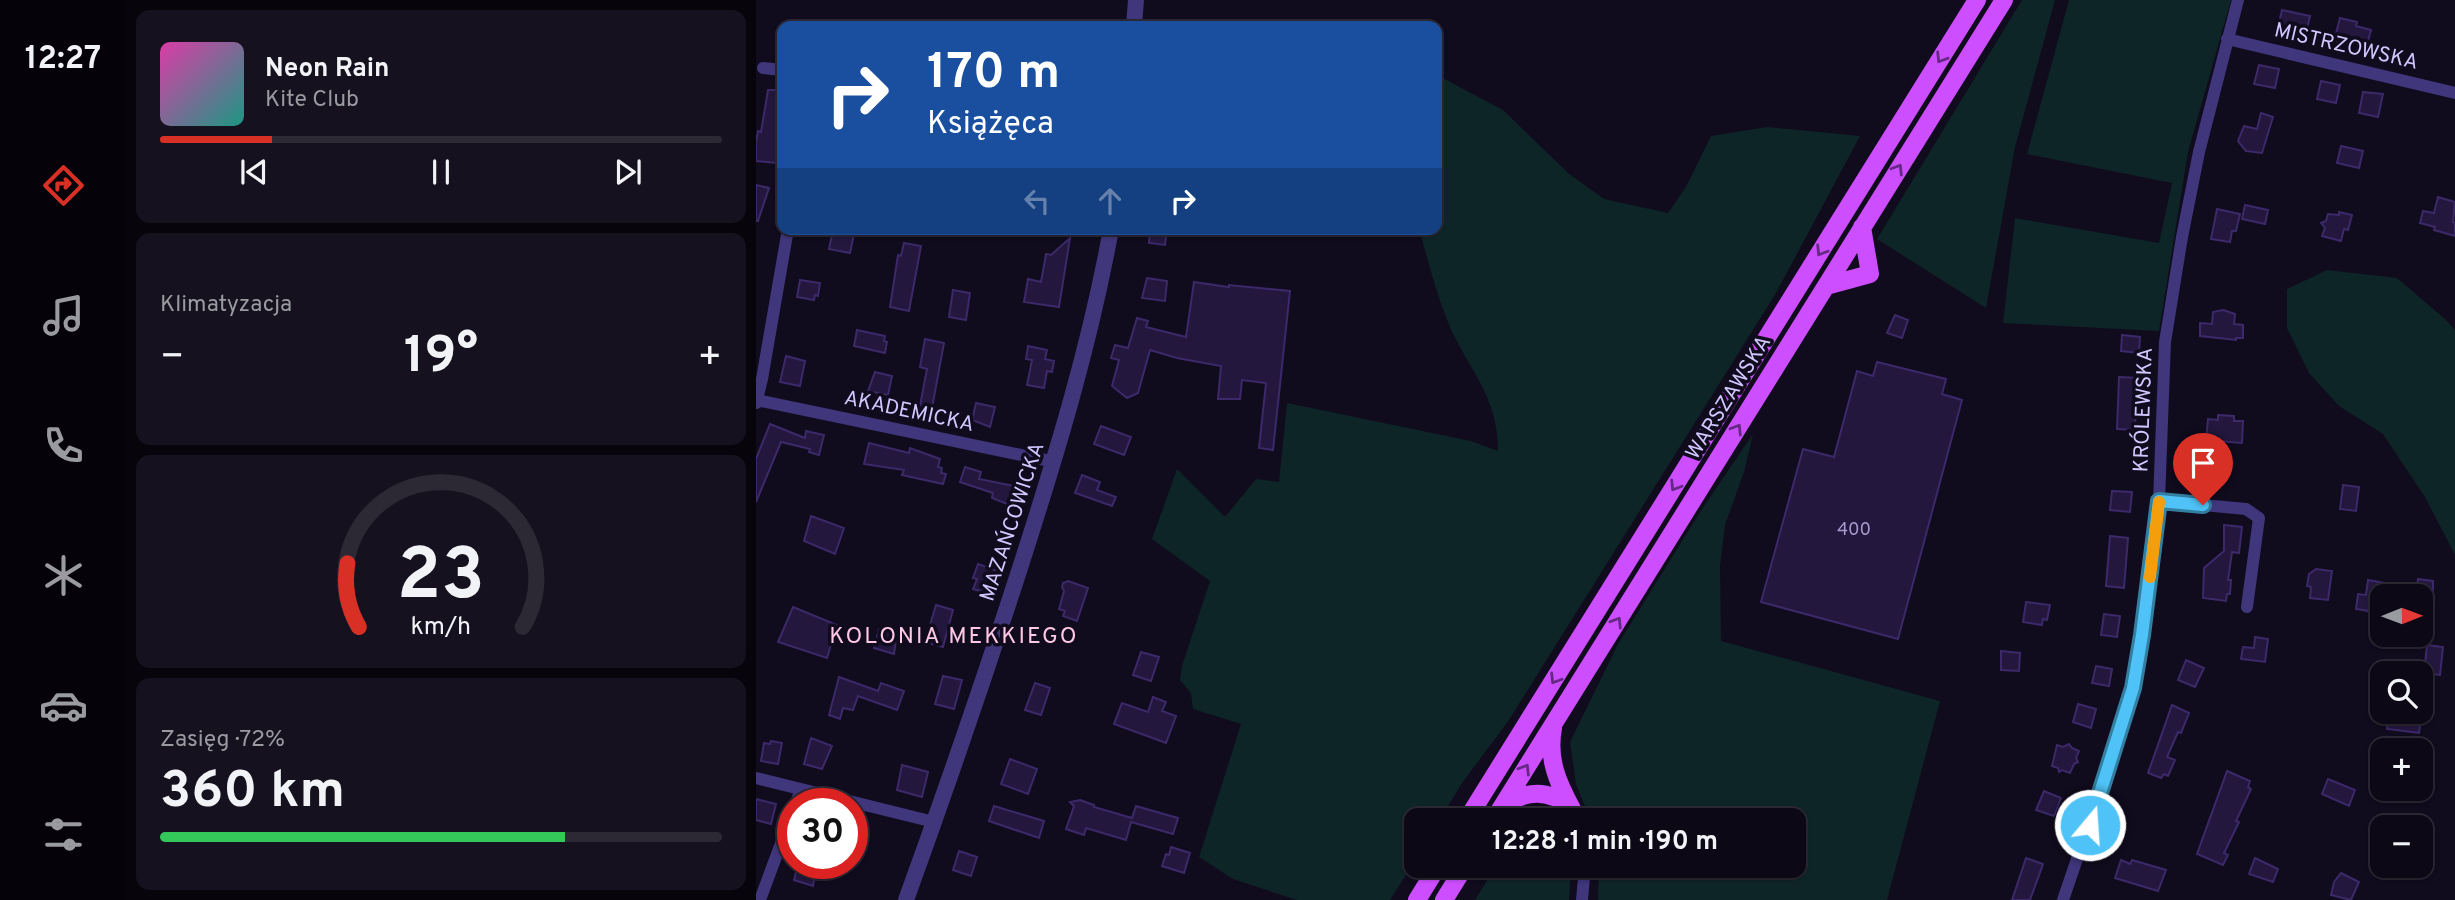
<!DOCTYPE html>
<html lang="pl">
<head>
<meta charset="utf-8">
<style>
	body { margin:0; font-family:Overpass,sans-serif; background:#15111f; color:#f1f3f6; height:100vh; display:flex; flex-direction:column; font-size:26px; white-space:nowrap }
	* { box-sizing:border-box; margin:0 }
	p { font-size:23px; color:#9a9aa1 }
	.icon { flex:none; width:38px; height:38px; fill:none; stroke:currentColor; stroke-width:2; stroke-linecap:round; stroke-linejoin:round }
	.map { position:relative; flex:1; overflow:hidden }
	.panel { display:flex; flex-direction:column; gap:10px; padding:10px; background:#07040c; width:630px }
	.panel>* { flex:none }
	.hud { position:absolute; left:21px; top:21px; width:665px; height:214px; border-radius:14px; box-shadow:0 2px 5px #0004,0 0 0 2px #2c2935; background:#1a4fa0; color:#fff; overflow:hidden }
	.needle { width:46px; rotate:89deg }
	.buttons { position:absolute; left:1614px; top:584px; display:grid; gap:14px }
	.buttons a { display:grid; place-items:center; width:63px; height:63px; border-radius:14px; background:#0c0816; box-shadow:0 2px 5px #0004,0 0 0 2px #2c2935; font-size:35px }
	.speed { position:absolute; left:21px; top:788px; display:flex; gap:14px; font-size:35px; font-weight:700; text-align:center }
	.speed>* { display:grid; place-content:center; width:91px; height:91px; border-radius:50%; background:#0c0816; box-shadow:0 2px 5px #0004,0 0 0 2px #2c2935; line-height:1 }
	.speed .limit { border:10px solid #d22; background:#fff; color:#111 }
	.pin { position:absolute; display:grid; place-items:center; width:60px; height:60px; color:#fff; margin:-72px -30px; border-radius:50% 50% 50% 0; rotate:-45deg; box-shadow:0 0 7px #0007 }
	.pin .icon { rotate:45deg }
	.me { position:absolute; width:77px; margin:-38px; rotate:18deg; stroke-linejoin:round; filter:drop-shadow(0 0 5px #0008) }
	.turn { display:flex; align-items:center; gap:24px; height:147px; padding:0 35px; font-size:32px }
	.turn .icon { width:91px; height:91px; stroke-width:2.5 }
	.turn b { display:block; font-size:49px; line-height:60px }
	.lanes { display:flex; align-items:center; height:66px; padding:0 35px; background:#0003; justify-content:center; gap:35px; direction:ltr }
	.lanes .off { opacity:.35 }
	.big { font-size:52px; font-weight:700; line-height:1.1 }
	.panel .widget { flex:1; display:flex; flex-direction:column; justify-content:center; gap:10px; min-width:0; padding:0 24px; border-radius:14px; background:#15111f }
	.panel .dial { align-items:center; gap:0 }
	.dial svg { height:182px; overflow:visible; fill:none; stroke:#2c2935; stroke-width:7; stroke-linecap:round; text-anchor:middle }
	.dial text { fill:#f1f3f6; stroke:none }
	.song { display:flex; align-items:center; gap:21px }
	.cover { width:84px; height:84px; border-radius:10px; background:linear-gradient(135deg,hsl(320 70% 55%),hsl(170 70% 35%)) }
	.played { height:7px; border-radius:4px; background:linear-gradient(90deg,#d93025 20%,#2c2935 20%) }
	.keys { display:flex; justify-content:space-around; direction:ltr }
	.heat { display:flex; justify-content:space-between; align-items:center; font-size:38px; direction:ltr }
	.charge { height:10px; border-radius:5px; background:linear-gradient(90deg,#34c759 72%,#2c2935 0) }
	.trip { position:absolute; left:648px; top:808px; width:402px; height:70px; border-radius:14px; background:#0c0816; box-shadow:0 2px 5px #0004,0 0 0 2px #2c2935; font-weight:700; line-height:70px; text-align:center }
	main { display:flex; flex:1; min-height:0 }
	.tabs { display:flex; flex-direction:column; width:126px; justify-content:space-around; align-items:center; background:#050309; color:#9a9aa1 }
	.tabs .icon { width:49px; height:49px }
	.tabs .current { color:#d93025 }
	.tabs b { font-size:32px; color:#f1f3f6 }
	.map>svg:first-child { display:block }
	.green { fill:#0e2527 }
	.building { fill:#23173e; stroke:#3c296a; stroke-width:2 }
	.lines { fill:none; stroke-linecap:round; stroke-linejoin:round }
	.minor { stroke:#3f367c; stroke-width:12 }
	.tertiary { stroke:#3f367c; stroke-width:16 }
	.primary { stroke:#cd4eff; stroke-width:18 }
	.oneway { stroke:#652983 }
	.route-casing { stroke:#337fa1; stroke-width:18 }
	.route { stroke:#4fc3f7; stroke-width:12 }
	.slow { stroke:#f59e0b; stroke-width:12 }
	.labels { text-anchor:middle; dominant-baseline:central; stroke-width:7; stroke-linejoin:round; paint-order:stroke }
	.number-label { font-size:18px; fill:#a69bcf }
	.street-label { font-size:21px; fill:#d2c7ff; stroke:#100b1d }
	.neighbourhood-label { font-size:23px; letter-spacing:2px; fill:#ffc9e6; stroke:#100b1d }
</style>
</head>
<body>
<main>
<nav class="tabs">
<b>12:27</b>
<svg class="icon current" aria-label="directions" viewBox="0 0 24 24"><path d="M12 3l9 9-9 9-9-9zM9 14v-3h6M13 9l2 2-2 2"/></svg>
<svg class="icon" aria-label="music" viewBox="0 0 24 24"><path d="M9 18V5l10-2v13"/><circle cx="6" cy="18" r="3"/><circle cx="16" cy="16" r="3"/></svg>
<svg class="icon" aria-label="phone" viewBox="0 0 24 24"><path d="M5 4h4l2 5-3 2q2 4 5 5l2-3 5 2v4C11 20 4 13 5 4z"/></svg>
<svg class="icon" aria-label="climate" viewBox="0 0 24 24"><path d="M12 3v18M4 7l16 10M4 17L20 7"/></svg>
<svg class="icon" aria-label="car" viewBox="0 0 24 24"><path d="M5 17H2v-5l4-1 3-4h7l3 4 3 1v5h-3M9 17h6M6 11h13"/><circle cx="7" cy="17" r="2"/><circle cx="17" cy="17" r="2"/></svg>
<svg class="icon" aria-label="filters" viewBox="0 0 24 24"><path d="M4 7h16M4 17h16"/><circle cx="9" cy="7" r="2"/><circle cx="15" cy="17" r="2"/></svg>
</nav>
<section class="panel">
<div class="widget">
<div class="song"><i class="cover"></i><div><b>Neon Rain</b><p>Kite Club</p></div></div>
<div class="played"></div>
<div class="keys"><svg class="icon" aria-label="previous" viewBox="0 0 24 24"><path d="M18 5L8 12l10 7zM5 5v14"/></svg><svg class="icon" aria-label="pause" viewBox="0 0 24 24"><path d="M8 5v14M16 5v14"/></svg><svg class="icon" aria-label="next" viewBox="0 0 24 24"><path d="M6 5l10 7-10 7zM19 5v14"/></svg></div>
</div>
<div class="widget"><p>Klimatyzacja</p>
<div class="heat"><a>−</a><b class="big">19°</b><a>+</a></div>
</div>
<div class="widget dial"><svg viewBox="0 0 100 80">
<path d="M14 69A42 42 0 1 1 86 69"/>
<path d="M14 69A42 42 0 0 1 9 41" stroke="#d93025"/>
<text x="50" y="56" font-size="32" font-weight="700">23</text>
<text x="50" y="72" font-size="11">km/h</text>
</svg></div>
<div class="widget"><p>Zasięg · 72%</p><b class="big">360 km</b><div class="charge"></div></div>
</section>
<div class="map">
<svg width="1699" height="900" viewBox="0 0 1699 900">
	<rect width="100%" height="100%" fill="#100b1d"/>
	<path class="green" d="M1266,0H1299L1259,147L1230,308L1121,239Z
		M1313,0H1475L1432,152L1403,331L1247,323L1259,218L1403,243L1416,183L1271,154Z
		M681,75L747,110L812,173L848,199L912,213L930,187L955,136L1011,127L1104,136L1020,293L753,720L706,783L683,821H660V859L634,900H541L477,879L443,857L485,724L437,709L435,693L424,680L426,666L454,581L396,539L421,469L469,517L500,479L523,482L531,403L715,441L742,451C742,396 714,372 694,327C681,296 672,261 663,229H681Z
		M1571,270L1641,278L1690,320L1699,330V555L1669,497L1627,434L1583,406L1553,373L1531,328V289Z
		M997,434L988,472L969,525L964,566L965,641L1184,701L1131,900H842L843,866H1038V821H835L820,784L814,742L862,644L946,509Z
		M740,866H815L813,900H719Z"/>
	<path class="building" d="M1526,10L1554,16L1550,33L1522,27Z
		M1584,18L1601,22L1600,26L1615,30L1611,45L1596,41L1595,45L1578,41Z
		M1503,65L1523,69L1519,88L1498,84Z
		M1565,81L1584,85L1580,103L1561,99Z
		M12,90H26V120L21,163L0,161V142L2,131L5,132Z
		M1607,92L1627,94L1622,117L1603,113Z
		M1505,113L1517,117L1506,153L1490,151L1482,141L1488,126L1501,129Z
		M1585,146L1607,151L1603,168L1581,163Z
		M0,185L13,188L2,221H0Z
		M1682,197L1699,202L1697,222L1699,223V236L1678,230L1679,227L1664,223L1667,211L1678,213Z
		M1489,205L1512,210L1509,224L1486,219Z
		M1461,209L1484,214L1480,231H1476L1474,242L1455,239Z
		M1583,212L1596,215L1592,230L1588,229L1585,241L1566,236L1569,228L1565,223L1570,221L1572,214L1583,215Z
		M394,229H411L409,245L393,243Z
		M77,230L98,234L94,253L73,249Z
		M314,238L303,307L268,302L272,279L285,282L290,254L295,255Z
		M148,243L165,246L153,311L134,307L142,255L145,256Z
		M391,278L411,281L409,301L386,298Z
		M44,280L64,283L62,296L59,295L58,300L41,297Z
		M438,282L473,287V285L534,291L517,450L503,448L510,383L486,380L484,399H462L465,366L421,358L394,350L382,393L371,398L356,386L363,360L355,358L359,345L372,348L381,318L392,321L390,327L430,337Z
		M197,290L214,293L210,320L193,317Z
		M1467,310L1479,314L1478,324L1487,325V338H1480V340L1444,336V323L1456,324L1457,312Z
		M1139,315L1152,320L1146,338L1131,333Z
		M101,330L129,336L128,341L131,342L129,353L98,346Z
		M1366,335L1384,337L1383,353L1365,351Z
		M169,339L188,343L176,408L164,406L171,369L164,367Z
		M272,346L291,350L289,359L298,361L296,372L291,371L288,388L271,385L276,360L270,359Z
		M30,356L49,361L44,386L24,382Z
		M1121,362L1190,379L1186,394L1206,400L1142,639L1005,602L1047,449L1078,457L1101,371L1117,376Z
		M119,372L136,376L132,395L112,391Z
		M1363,377L1381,378L1379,430L1361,429Z
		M220,403L239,407L234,427L216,420Z
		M1462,415L1478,416V421H1487L1486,443L1450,440L1452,419L1462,420Z
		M14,424L49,438L50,431L68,435L63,455L53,452L54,449L25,442L0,502V459Z
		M345,426L375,437L368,455L338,444Z
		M113,443L153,453L154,448L184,459L182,467L186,468L185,473L190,474L187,484L146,475L148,470L108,464Z
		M209,467L225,472L223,479L263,487L261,508L236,498L237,493L204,482Z
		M326,475L344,482L341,490L360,497L356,506L319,493Z
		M1587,485L1603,487L1600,511L1584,509Z
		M1356,491L1376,492L1374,512L1354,510Z
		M55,516L88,528L79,554L48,541Z
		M1468,525L1486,527L1483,553L1476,552L1472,580H1475L1474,594H1471L1470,601L1447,598L1448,568L1468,551Z
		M1354,536L1372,538L1368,588L1350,586Z
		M222,564L242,571L234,594L217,589L221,579L217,578Z
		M1560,569L1576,571L1572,600L1554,598L1555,587L1551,586L1553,574Z
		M1662,579L1677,581V604L1664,602V597H1659Z
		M1612,580L1629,583L1624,613L1618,612L1614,615L1612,611L1600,609L1602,594L1610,595Z
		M312,581L332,588L321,621L307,616L309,611L303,609L308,591L306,587L307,583Z
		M1270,602L1294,605L1291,620L1287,619L1286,625L1267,622Z
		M180,605L197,610L187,647L169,642Z
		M37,607L81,625L71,658L22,642Z
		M1348,614L1364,616L1361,637L1345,635Z
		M123,629L141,633L138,654L118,648Z
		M1499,637L1512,639L1509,662L1485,659L1487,647L1498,648Z
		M1671,645L1687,647L1684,675L1668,673Z
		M1245,651L1264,653L1263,671L1245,670Z
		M385,652L403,657L395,681L377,675Z
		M1430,660L1448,668L1439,687L1422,680Z
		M1340,666L1356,669L1353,686L1336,683Z
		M187,676L206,680L198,709L179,704Z
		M83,677L122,691L125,683L148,691L141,710L102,696L97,710L87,708L84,719L73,715Z
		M279,683L294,688L285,715L269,710Z
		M397,697L410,702L406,711L420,716L410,743L358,724L366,703L392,712Z
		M1322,704L1340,709L1335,728L1317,722Z
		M1416,705L1433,713L1425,733L1422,732L1411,757L1419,760L1412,776L1408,774L1405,778L1392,773Z
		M1633,712H1666L1663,733L1631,729Z
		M55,738L76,746L66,769L48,764Z
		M15,741L26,743L22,764L5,761L8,743L14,744Z
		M1313,744L1316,748L1323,751L1320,758L1322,762L1318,764L1314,773L1306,770L1303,772L1302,768L1296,766L1301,745L1307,747Z
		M254,759L281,769L272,794L245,784Z
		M146,765L172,772L166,797L141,790Z
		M1471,771L1494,781L1492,787L1495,789L1480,821L1483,822L1468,853L1472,855L1467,865L1441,854Z
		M1572,779L1599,790L1593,806L1566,794Z
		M1288,791L1305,798L1298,816L1280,810Z
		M0,799L20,804L15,824L0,820Z
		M324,800L338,805V807L376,818L380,806L422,818L417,834L375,822L370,840L330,828L328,835L310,829L318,806L314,802Z
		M238,806L288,821L283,838L233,821Z
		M415,847L434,853L428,873L406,866L410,854L413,855Z
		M203,851L221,857L215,876L197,870Z
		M1270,858L1287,864L1274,900H1256Z
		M1499,858L1522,869L1517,882L1493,874Z
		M1365,860L1374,864L1376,860L1410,870L1402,891L1359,878Z
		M42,863H61L57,886L38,880Z
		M1585,873L1603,882L1595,900L1575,895L1578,882Z"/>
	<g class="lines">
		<path class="minor" d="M1471,39L1699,93
			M7,68L26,70
			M0,400L299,462
			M0,403L6,379L32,229
			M1403,501L1490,509L1503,518L1491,607
			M0,778L178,822
			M40,803L45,789
			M4,900L37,811
			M826,900L829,866
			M1307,900L1366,727L1377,688L1386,635L1403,501L1409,342L1426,237L1443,152L1482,0"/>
		<path class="tertiary" d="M378,26L380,0
			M150,900C190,790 228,679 264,568C300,456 334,345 355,229"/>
		<path class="primary" d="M1070,286L1114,274L1106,227
			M797,728C791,759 802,783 816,809
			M748,806C769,790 793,789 814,807
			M710,821L1221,0
			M737,821L1248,0
			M661,900L682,866
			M688,900L709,866"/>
	</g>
	<defs><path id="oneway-chevron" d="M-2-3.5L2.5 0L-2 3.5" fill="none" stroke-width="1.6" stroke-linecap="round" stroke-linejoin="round" transform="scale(1.75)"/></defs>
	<g class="oneway">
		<use href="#oneway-chevron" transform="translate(1185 58) rotate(122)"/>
		<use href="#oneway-chevron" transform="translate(1142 169) rotate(-58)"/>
		<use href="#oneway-chevron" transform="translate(1065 251) rotate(122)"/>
		<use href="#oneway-chevron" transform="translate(981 429) rotate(-58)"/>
		<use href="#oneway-chevron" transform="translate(919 486) rotate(122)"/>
		<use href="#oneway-chevron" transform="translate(861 622) rotate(-58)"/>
		<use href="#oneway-chevron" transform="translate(799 679) rotate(122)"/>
		<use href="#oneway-chevron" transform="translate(769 769) rotate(-58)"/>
	</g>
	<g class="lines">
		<defs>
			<path id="route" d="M1334,825L1377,688L1386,635L1403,501L1447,505"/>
		</defs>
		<use href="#route" class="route-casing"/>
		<use href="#route" class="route"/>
		<path class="slow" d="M1394,577L1403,502"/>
	</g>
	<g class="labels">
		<g class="number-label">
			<text x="1098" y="530">400</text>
		</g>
		<g class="street-label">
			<text transform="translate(1590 47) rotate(13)">MISTRZOWSKA</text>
			<text transform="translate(973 398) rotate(-58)">WARSZAWSKA</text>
			<text transform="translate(1388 410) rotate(-88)">KRÓLEWSKA</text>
			<text transform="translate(153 412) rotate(12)">AKADEMICKA</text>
			<text transform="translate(257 522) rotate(-72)">MAZAŃCOWICKA</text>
		</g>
		<g class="neighbourhood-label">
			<text x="198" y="637">KOLONIA MEKKIEGO</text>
		</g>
	</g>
</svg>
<div class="buttons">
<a><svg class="needle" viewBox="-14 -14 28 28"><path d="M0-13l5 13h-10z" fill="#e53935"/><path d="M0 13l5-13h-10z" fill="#9a9aa1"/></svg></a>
<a><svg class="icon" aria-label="search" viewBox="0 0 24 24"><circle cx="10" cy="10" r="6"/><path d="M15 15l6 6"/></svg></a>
<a>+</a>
<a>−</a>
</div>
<div class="speed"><div class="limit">30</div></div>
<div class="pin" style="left:1447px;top:505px;background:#d93025"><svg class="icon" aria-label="arrive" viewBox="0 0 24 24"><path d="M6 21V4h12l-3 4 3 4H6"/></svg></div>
<svg class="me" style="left:1334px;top:825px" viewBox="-20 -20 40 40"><circle r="17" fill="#4fc3f7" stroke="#fff" stroke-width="3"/><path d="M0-11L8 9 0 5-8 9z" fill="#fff"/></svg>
<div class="trip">12:28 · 1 min · 190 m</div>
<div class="hud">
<div class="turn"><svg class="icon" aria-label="right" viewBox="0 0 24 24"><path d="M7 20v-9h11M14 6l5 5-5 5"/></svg><div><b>170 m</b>Książęca</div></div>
<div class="lanes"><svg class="icon off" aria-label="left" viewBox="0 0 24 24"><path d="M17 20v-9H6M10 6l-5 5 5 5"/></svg><svg class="icon off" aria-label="ahead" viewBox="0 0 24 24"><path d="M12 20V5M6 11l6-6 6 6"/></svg><svg class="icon" aria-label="right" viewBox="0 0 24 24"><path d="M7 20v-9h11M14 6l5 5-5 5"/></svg></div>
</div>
</div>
</main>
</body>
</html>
